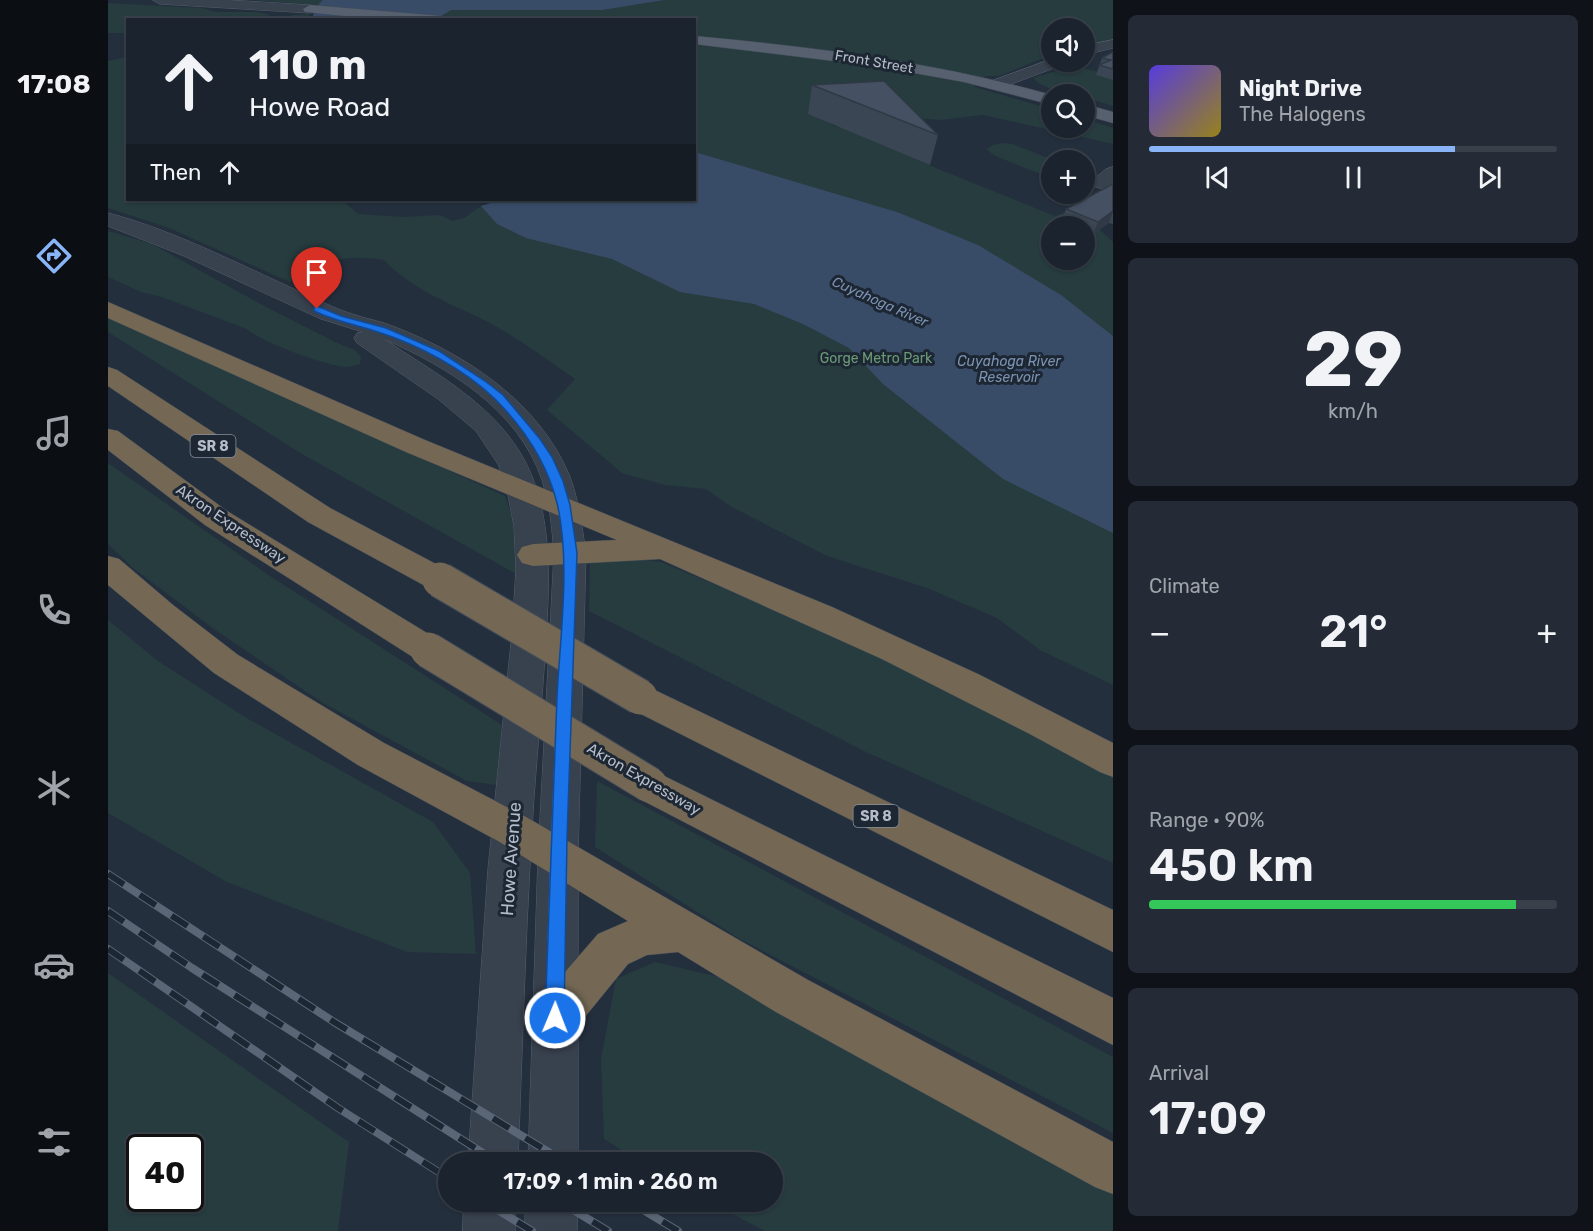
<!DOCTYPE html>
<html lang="en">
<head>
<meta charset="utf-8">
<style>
	body { margin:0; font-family:Rubik,sans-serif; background:#242b36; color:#f1f3f6; height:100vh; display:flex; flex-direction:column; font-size:22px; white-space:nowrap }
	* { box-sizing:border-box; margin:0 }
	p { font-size:20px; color:#a0a4aa }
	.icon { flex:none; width:33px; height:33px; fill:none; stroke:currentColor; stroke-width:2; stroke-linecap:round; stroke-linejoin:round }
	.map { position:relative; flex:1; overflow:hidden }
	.sheet { display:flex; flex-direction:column; gap:15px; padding:15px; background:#0f1319; width:480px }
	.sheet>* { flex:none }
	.top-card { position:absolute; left:18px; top:18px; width:570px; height:183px; border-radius:0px; box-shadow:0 2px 4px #0004,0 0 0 2px #39404a; background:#1b232e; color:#f1f3f6; overflow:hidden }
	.tools { position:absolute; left:933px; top:18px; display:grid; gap:12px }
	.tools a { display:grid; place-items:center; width:54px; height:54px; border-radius:50%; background:#1b232e; box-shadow:0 2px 4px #0004,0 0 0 2px #39404a; font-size:30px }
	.speed { position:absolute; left:18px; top:1134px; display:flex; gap:12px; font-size:30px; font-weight:700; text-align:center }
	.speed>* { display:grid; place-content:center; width:78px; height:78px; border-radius:50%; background:#1b232e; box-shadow:0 2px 4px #0004,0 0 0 2px #39404a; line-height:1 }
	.speed .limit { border:3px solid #111; border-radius:9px; background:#fff; color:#111 }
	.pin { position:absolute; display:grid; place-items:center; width:51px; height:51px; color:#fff; margin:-62px -26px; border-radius:50% 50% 50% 0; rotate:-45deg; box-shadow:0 0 6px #0007 }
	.pin .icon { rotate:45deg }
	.me { position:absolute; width:66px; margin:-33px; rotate:1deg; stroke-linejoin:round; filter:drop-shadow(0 0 4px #0008) }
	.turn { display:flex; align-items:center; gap:21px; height:126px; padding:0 24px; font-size:27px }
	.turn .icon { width:78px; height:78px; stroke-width:2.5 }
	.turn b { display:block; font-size:42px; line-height:51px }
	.then { display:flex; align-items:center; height:57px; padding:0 24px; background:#0003; gap:12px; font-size:22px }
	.big { font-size:45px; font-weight:600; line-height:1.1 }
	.sheet .widget { flex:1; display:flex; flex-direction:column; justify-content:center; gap:9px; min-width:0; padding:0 21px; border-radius:9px; background:#242b36 }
	.sheet .dial { align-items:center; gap:0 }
	.dial b { font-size:78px; line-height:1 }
	.song { display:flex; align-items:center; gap:18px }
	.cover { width:72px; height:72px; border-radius:9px; background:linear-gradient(135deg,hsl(250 70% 55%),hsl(50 70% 35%)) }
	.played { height:6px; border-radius:3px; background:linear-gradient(90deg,#8ab4f8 75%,#39404a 75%) }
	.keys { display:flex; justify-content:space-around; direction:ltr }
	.heat { display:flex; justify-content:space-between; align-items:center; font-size:33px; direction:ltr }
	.charge { height:9px; border-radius:4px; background:linear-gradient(90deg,#34c759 90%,#39404a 0) }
	.trip { position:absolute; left:330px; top:1152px; width:345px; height:60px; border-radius:30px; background:#1b232e; box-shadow:0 2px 4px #0004,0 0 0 2px #39404a; font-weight:600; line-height:60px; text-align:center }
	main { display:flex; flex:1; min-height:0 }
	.dock { display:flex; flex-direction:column; width:108px; justify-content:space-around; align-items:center; background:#0b0e12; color:#a0a4aa }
	.dock .icon { width:42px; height:42px }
	.dock .on { color:#8ab4f8 }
	.dock b { font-size:27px; color:#f1f3f6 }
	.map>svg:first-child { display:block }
	.green { fill:#263c3f; fill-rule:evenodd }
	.water { fill:#394c67 }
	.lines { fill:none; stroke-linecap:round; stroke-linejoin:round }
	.minor-casing { stroke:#565f6c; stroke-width:1 }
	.major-casing { stroke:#414a57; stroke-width:1 }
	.highway-casing { stroke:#434c59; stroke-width:1 }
	.minor { fill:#38414e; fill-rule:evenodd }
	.major { fill:#56606e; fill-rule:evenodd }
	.highway { fill:#746855; fill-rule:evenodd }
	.rail-casing { stroke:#5a6575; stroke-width:8 }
	.rail { stroke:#1d2633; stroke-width:6; stroke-dasharray:19; stroke-linecap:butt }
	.highway-bridge-casing { stroke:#434c59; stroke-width:37; stroke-linecap:butt }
	.highway-bridge { stroke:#746855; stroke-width:35 }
	.wall { fill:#3b4654 }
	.shaded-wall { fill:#303945 }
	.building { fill:#455162; stroke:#303945; stroke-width:1.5 }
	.route { fill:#1a73e8; stroke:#114b97; stroke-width:1.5 }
	.labels { text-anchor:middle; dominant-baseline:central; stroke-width:6; stroke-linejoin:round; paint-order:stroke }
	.far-street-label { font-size:14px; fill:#b4bcc9; stroke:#1d2633 }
	.far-water-label { font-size:14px; font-style:italic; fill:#7c92b1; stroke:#1d2633 }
	.far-park-label { font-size:14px; fill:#6b9a76; stroke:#1d2633 }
	.shield { fill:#1d2633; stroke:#878f9c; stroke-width:1.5 }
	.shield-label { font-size:14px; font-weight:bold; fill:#b4bcc9 }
	.street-label { font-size:15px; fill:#b4bcc9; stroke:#1d2633 }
	.near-street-label { font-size:18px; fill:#b4bcc9; stroke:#1d2633 }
</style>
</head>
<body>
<main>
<nav class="dock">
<b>17:08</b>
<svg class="icon on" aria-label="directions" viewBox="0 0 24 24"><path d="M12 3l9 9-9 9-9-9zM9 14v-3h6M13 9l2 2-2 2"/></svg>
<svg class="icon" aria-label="music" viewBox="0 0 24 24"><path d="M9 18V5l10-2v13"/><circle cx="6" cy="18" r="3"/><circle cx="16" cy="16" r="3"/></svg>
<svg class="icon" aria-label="phone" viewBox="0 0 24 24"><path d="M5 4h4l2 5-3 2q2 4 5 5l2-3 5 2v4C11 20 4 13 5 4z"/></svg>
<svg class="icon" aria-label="climate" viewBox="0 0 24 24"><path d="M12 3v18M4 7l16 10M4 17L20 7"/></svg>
<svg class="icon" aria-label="car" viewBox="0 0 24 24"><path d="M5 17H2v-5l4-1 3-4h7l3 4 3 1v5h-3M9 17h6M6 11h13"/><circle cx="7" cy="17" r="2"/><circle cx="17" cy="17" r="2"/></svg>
<svg class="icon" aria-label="filters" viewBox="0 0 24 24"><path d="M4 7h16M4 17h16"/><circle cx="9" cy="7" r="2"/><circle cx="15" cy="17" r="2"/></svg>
</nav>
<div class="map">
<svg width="1005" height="1231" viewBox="0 0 1005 1231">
	<rect width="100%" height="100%" fill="#242f3e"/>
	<path class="green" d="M143,0H1005V41L977,46L976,28H944L943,55L891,76H877L866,87L943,109L944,128H976L977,119L1005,128V144L875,115L832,120L798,117L720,121L724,125L760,136L828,168L947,216L968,208L1005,242V685L932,650L889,618L819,588L719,556L622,506L598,489L557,485L514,473L439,410L467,379C437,358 406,335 374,319C337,301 305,290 276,260C232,253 219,262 182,282L61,228L0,208V61L19,57L20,200H234L250,214L295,217L332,215L344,221L356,218L373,206L393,200H586V20H181L183,15L199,14L204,17L209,5ZM944,226H976V260H944Z
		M0,3L93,8L108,12H147L160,14L164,19L20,20L19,33H0Z
		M965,66L1005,75V106L977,97L976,94C962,94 935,90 925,78Z
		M894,143L904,144L945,160L943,178L887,156L878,149L885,145Z
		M0,231L44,244L160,308L229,343L247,350L253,357L252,364C247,365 242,367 238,367C216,365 155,343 139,329L54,297L33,292L0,277Z
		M0,317L397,496L408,528L410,575L194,454L0,332Z
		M0,463L162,576L394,725L389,785L359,781L215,703L106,629L25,568L0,544Z
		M516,557L553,562L789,661L1005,771V863L756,751L481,611L482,561Z
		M0,620L50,661L137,717L325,822L362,873L368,954L299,952L119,882L0,813Z
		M489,781L1005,1057V1133L630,938L487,847Z
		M547,962L620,979L1005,1186V1231H657L602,1202H664V1162H533L496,1139L493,1059L508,979Z
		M0,973L241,1142L230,1231H0ZM32,1148H82V1198H32Z"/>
	<path class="water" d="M215,0H556L494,10H343L328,19L203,20L210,5Z
		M587,152L789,212L870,245L953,295L1005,336V533L895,479L775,384L741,348L695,324L646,304L572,292L504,259L418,238L389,224L373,206L393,200H586Z"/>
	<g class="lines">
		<defs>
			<path id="minor" d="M45,0H120L202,5L209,9L202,13L52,4Z
				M1005,40V48L976,55V46Z
				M944,59V62H957L954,65L893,88H881L879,85L881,82Z
				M1005,167V192L985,186L982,182L998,169Z
				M0,213C67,230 142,270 206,298C218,304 231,310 244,314C258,319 273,321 287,327C359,355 432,403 462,477C471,501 474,528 478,553L470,857V1162H420L430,857L446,553C444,529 442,504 434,480C411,410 340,367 276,339C328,374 388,405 418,463C449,524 440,603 436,669C432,727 426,786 423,845C417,951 414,1056 410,1162H360L380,869L404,633L408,569L406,526L398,485L390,464L368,431L330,399L249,343L246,338L249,333L255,332L213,319L76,256L0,226Z
				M356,1202H408L407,1231H355Z
				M418,1202H470L469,1231H417Z"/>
			<path id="major" d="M202,5L334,16L341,20H277L197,12L195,9Z
				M586,36C707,47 826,62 944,95V105L856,82L767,66L586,44Z
				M976,104L1005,112V123L976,115Z"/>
			<path id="highway" d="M0,302L317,440L724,607L872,675L1005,743V777L992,772L920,733L774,659L552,559L425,566L414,563L409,555L414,547L425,544L509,540L298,452L0,318Z
				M0,367L9,370L222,508L343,572L348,580L343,588L332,591L321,588L200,522L0,386Z
				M0,429L10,431L119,511L332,641L337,650L332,659L320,663L308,659L97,525L0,450Z
				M0,556L11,559L65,605L130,655L276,743L418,817L700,980L1005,1142V1194L987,1187L668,1012L570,952L539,955L520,964L463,1034L447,1041L431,1034L424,1018L431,1002L490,934L520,921L390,841L250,765L106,673L0,585Z
				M532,683L1005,910V952L519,707L514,697L519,687Z
				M542,769L1005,998V1045L528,797L523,785L528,773Z"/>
		</defs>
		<use href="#minor" class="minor-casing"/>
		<use href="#major" class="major-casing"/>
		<use href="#highway" class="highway-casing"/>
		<use href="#minor" class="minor"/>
		<use href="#major" class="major"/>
		<use href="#highway" class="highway"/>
		<defs>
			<path id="rail" d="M0,874L226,1022L457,1162
				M0,911L84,968L389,1162
				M0,949L230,1108L340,1178
				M377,1202L424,1231
				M452,1202L500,1231
				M522,1202L570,1231"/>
		</defs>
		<use href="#rail" class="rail-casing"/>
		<use href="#rail" class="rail"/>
		<defs>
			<path id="highway-bridge" d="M332,580L532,697
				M320,650L542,785"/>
		</defs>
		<use href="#highway-bridge" class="highway-bridge-casing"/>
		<use href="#highway-bridge" class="highway-bridge"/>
	</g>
	<path class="wall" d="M1005,52V80L988,75L994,58Z
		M704,85L830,135L822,165L700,114Z
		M1005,184V224L1001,223L985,234L976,230V226H968L954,221L958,209Z"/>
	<path class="shaded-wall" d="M1005,211L1001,223L985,234L990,222Z"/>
	<path class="building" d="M1005,52V69L991,65L1003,60L994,58Z
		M776,81L830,135L704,85Z
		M1005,184V211L990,222L958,209Z"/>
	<path class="route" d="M209,306L233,316L278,328L331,351L377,381L395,395L432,439L444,457L455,481L462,505L469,553L459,838L456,1018L453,1025L447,1028L440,1025L437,1018C440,911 444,804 449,697C452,637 463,561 449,503C439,463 416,428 387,399C356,369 311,345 270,332C248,325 227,321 206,311V307Z"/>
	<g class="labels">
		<g class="far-street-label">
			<text transform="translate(766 62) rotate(10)">Front Street</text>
		</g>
		<g class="far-water-label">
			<text transform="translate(772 302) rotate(24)">Cuyahoga River</text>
			<text x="901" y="361">Cuyahoga River<tspan x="901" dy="16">Reservoir</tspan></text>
		</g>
		<g class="far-park-label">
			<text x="768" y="358">Gorge Metro Park</text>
		</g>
		<g class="shield">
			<rect x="82.5" y="435" width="45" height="22" rx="4.5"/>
			<rect x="745.5" y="805" width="45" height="22" rx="4.5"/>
		</g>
		<g class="shield-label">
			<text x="105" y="446">SR 8</text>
			<text x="768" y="816">SR 8</text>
		</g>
		<g class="street-label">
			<text transform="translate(123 524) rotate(34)">Akron Expressway</text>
			<text transform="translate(536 779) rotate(30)">Akron Expressway</text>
		</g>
		<g class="near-street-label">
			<text transform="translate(403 859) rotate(-86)">Howe Avenue</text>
		</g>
	</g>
</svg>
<div class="tools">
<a><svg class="icon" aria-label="sound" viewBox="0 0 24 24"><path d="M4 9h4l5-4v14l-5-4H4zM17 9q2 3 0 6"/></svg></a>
<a><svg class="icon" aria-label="search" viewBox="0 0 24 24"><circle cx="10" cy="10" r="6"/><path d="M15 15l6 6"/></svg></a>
<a>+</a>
<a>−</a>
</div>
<div class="speed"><div class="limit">40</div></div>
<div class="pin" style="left:209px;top:309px;background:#d93025"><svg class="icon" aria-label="arrive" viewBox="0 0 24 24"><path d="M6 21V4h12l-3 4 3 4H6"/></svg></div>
<svg class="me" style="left:447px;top:1018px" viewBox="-20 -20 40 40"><circle r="17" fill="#1a73e8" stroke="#fff" stroke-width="3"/><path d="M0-11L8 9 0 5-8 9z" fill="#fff"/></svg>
<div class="trip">17:09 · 1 min · 260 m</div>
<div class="top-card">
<div class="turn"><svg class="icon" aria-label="ahead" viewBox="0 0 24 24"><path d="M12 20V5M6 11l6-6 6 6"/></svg><div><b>110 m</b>Howe Road</div></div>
<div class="then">Then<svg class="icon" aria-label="ahead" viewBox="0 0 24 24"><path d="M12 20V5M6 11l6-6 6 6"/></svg></div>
</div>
</div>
<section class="sheet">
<div class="widget">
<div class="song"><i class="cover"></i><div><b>Night Drive</b><p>The Halogens</p></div></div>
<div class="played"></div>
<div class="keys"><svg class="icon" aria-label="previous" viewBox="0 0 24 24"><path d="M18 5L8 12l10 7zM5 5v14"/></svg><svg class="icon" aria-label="pause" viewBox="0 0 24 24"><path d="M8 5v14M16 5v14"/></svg><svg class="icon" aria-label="next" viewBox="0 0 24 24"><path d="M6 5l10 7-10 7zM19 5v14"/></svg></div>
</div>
<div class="widget dial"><b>29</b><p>km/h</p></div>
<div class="widget"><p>Climate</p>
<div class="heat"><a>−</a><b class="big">21°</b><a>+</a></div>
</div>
<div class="widget"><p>Range · 90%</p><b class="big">450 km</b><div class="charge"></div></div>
<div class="widget"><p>Arrival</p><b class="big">17:09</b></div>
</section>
</main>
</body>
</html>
